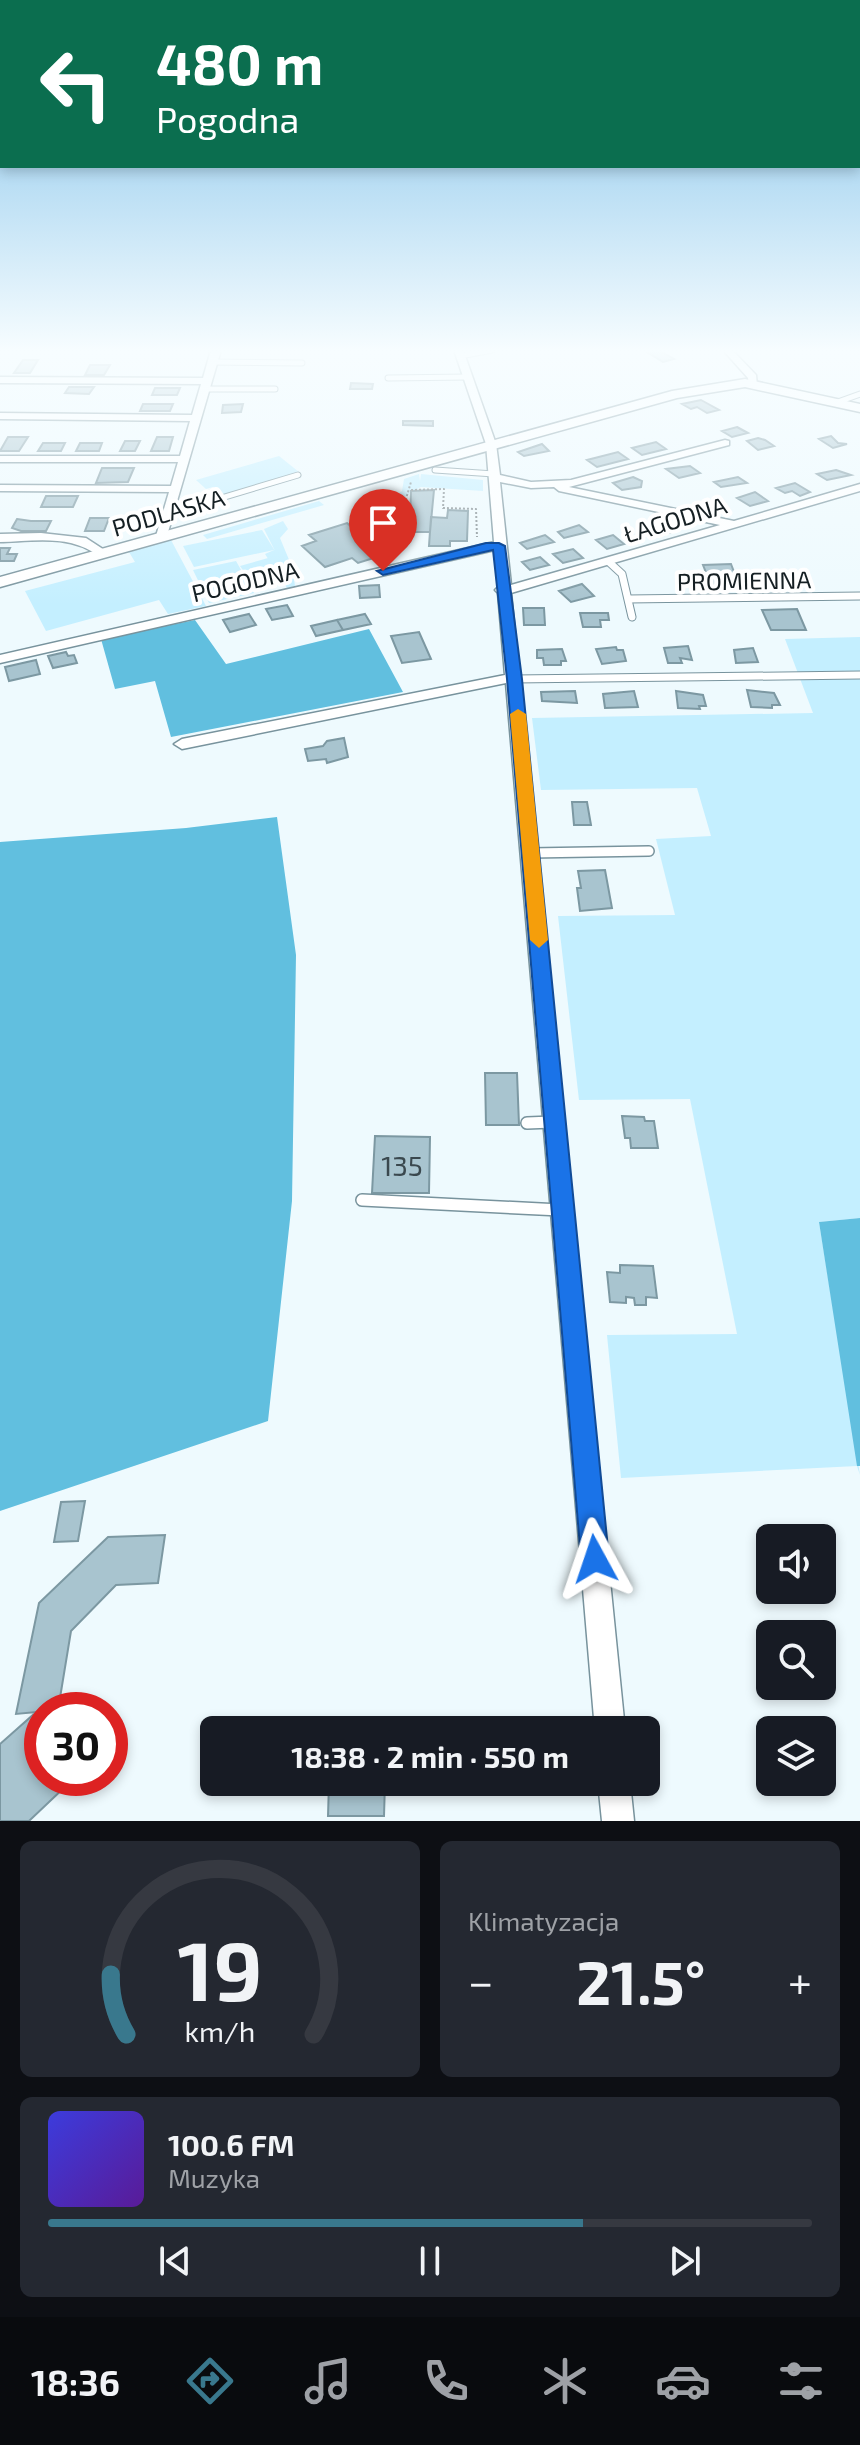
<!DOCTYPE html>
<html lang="pl">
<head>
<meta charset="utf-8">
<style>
	body { margin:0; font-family:"Exo 2",sans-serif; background:#242831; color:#f1f3f6; height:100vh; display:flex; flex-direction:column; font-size:30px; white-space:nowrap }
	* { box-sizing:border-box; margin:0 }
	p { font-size:26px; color:#9ea1a6 }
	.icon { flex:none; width:44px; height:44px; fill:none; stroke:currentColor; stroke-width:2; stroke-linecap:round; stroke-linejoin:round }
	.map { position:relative; height:1821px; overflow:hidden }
	.sheet { display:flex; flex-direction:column; gap:20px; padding:20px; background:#0d0f14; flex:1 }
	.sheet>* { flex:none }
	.top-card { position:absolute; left:0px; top:0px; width:860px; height:168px; box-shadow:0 4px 12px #0003; background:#0b6e4f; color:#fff; overflow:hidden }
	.tools { position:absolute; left:756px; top:1524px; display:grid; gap:16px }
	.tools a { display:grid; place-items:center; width:80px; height:80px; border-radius:12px; background:#171b24; box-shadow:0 4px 12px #0003; font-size:40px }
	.speed { position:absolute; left:24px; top:1692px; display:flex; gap:16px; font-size:40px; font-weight:700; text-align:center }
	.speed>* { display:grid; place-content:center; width:104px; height:104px; border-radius:50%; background:#171b24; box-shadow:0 4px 12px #0003; line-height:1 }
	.speed .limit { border:12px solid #d22; background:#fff; color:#111 }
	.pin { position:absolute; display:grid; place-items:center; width:68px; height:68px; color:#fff; margin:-82px -34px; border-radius:50% 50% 50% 0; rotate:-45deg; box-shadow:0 0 8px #0007 }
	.pin .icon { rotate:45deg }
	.me { position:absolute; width:88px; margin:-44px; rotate:355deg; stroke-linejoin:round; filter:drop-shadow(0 0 6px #0008) }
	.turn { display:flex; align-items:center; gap:28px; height:168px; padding:0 24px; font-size:36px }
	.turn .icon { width:104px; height:104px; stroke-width:2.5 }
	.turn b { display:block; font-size:56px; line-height:68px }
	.big { font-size:60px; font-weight:700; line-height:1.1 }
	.sheet .widget { flex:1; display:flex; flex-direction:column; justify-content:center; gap:12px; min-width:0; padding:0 28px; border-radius:12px; background:#242831 }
	.sheet .dial { align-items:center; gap:0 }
	.dial svg { height:208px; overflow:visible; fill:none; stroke:#363941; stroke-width:7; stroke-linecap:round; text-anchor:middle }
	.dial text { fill:#f1f3f6; stroke:none }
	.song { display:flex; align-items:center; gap:24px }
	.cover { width:96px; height:96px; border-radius:12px; background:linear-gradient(135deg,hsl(240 70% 55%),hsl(270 70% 35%)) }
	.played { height:8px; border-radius:4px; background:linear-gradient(90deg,#39788d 70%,#363941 70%) }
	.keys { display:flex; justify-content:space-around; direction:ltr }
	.heat { display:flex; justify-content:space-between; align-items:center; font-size:44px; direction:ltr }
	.sheet .tiles { flex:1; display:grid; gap:20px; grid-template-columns:1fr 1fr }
	.widget:last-child { grid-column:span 2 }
	.trip { position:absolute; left:200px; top:1716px; width:460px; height:80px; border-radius:12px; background:#171b24; box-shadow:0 4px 12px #0003; font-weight:700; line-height:80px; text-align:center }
	.dock { display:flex; height:128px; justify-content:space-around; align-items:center; background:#090b0e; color:#9ea1a6 }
	.dock .icon { width:56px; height:56px }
	.dock .current { color:#39788d }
	.dock b { font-size:36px; color:#f1f3f6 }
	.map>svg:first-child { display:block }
	.green { fill:#c4efff }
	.forest { fill:#61bfdf }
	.building { fill:#a8c4cf; stroke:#7c98a2; stroke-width:2 }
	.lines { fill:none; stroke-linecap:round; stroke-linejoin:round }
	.service-far3-casing { stroke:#78939d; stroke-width:7 }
	.service-far2-casing { stroke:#78939d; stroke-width:9 }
	.service-far1-casing { stroke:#78939d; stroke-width:12 }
	.service-casing { stroke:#78939d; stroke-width:14 }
	.minor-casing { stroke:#78939d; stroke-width:3 }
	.tertiary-casing { stroke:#78939d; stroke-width:3 }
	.path { stroke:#818c90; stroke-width:2; stroke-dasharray:2 2; stroke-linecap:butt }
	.service-far3 { stroke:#fff; stroke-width:5 }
	.service-far2 { stroke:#fff; stroke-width:7 }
	.service-far1 { stroke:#fff; stroke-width:9 }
	.service { stroke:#fff; stroke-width:11 }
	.minor { fill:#fff; fill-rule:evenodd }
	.tertiary { fill:#fff; fill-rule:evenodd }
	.route { fill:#1a73e8; stroke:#114b97; stroke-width:2 }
	.slow { fill:#f59e0b }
	.labels { text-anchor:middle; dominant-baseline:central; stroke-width:8; stroke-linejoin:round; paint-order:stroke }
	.far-street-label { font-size:24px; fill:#151f23; stroke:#fff }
	.near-number-label { font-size:28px; fill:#3a484e }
</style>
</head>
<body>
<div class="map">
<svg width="860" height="1821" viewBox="0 0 860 1821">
	<rect width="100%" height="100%" fill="#eefafe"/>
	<path class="green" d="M279,456L299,472L223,495L213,487L206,489L196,480Z
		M419,474L420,481L421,474L483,480V491L421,487C407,493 397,506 382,511L379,508L402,491L404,479Z
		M319,501L324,505L207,539L203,535Z
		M283,521L288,529L280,538L292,567L295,586L287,588L265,554L274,550L194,567L183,546L262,530L275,551L264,529Z
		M171,540L206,606L168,614L159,600L46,631L25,591L135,562L129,552Z
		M268,558L284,585L256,589L240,566Z
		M236,561L254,593L209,603L193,570Z
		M860,637V1218L819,1222L860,1475L857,1466L621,1478L607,1335L737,1334L690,1099L579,1100L558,916L675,915L656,839L711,836L697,788L541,790L532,718L813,713L785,639Z"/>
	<path class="forest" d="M195,620L226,664L369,629L403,692L171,737L155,681L115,689L101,639Z
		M277,817L296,955L292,1201L268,1421L0,1511V842L186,828Z
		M860,1218V1466H857L819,1222Z"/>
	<path class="building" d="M658,350L674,359L663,362L647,352Z
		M23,360H38L30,373H14Z
		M90,365H110L104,375H85Z
		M351,383L373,384L372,389H350Z
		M69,387H94L89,394L65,393Z
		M155,388H180L177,395H152Z
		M701,400L719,410L707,413L697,407L691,409L682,404Z
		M143,404H173L170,411H140Z
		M243,404L241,412L222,413L223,405Z
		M403,421H433V426L403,425Z
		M737,427L748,433L732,437L722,431Z
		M831,436L838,443L847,444L833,448L819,439Z
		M8,437H28L19,451H0Z
		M157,437H173L169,451H151Z
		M758,438L765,440L774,446L758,450L747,441Z
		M125,441H140L135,451H120Z
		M656,442L666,449L642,455L632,448Z
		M43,443H65L61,451H38Z
		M80,443H102L99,451H76Z
		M542,444L549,451L524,456L518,452Z
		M618,452L628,459L597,467L587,460Z
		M690,466L700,473L679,478L666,469Z
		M102,468H134L128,482L96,483Z
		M836,470L851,475L827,480L817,474Z
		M633,477L642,481L641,487L622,490L613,483Z
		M738,477L747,483L721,487L714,482Z
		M795,483L810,492L800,496L792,491L785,493L776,488Z
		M434,490L430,532H394L408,543L392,549L356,519L377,513L387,522L400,519L410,522L411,491Z
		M755,492L768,501L750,506L737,498Z
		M46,496H78L73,507H41Z
		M448,510L468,511L467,541H450V546H429L431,517L447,518Z
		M90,518H109L104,531H85Z
		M17,519L31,521H51L46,531H21L12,528Z
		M660,521L675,531L657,537L643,527Z
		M347,523L383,555L358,563L352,558L325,567L302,546L316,541L309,535Z
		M579,525L588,532L564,538L558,532Z
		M545,535L554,542L527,549L520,543Z
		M613,535L624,544L607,549L596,540Z
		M0,548H10L7,554H17L14,561H0Z
		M573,549L583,558L563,563L553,554Z
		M540,557L549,565L530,570L522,562Z
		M731,564L739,585H711L703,565Z
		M582,584L594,596L571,602L559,591Z
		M379,585L380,597L360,598L359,586Z
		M287,605L293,616L272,620L266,609Z
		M523,608H544L545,625H524Z
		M797,609L806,630H771L762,610Z
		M580,613H608L609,620H600L601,627H583Z
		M249,614L256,625L230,632L223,620Z
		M365,614L371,624L343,630L337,620Z
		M337,620L343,630L316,636L311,626Z
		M419,632L431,659L402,663L391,636Z
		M688,646L692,660L680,658L682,663H668L664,648Z
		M616,647L617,650H623L626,661L602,664L596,649Z
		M753,648L758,662L736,663L734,650Z
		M562,649L566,661H561V665H544L543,658H537V650Z
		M66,652L68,656L74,655L77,663L53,668L48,656Z
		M36,660L40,674L9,681L5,667Z
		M747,690L774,693L780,705H772V708L751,707Z
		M575,691L577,703L542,701L541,692Z
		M634,691L638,707L605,708L603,694Z
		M676,691L703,695L706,706H699L700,709L678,708Z
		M344,738L348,757L327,763L326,759L308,761L305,749L323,746L327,741Z
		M572,802H587L591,825H574Z
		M605,870L612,908L580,911L577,888H581L578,871Z
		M485,1073H517L519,1125H486Z
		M622,1116L644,1117L645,1121H654L658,1148H631L630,1138H625Z
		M375,1136L430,1137L429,1193H372Z
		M620,1265L653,1266L657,1298L646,1297V1305H635L634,1298L626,1297V1303L610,1302L607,1272L620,1273Z
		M85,1501L78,1541L54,1542L61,1502Z
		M165,1535L158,1583L116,1585L71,1631L58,1710L16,1714L39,1603L108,1537Z
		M34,1714L42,1731V1778H65L68,1784L29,1821H0V1744Z
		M332,1722H386V1730H332Z
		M329,1782H385L384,1816H328Z"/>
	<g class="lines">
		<defs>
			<path id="service-far3" d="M460,356L492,350
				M211,362L302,363
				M388,378L468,377
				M203,389H275
				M835,403L860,394
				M435,470L494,474
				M168,514L298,475"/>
			<path id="service-far2" d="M609,562L622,574L632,617
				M628,599L860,596
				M515,679L860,675"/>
			<path id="service-far1" d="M531,853L649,851"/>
			<path id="service" d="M527,1123L552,1122
				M362,1200L560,1210"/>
			<path id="minor" d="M211,350H221L166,539L156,536L169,492L0,491V485L171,486L178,462H0V456H180L190,421L0,419V413L192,415L201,384L0,383V377L203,378Z
				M454,350H463L496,444L500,475L531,482L571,480L725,440L729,441V445L569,487L734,521L860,484V491L511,593L625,1730H595L506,683L182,749L174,744L182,739L505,675L498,593L495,590L498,587L495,550L0,663V655L494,542L486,444ZM500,482L531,488L554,487L559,491L720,525L511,585Z
				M723,350H732L756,375L757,386H749L748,378Z
				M41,533L86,538L109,553L99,556C70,534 34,541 0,542V534Z
				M598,1782H630L634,1821H602Z"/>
			<path id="tertiary" d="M745,379L860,404V412L745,387L677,398L0,587V577L672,391Z"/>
		</defs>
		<use href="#service-far3" class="service-far3-casing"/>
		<use href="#service-far2" class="service-far2-casing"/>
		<use href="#service-far1" class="service-far1-casing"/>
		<use href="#service" class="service-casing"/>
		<use href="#minor" class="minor-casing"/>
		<use href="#tertiary" class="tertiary-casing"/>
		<path class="path" d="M411,490L444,489L443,508L476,509L477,537
			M400,519L411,482
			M361,530L365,529L352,517L377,509L383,513L402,509
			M361,530L350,524L363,535"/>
		<use href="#service-far3" class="service-far3"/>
		<use href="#service-far2" class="service-far2"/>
		<use href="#service-far1" class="service-far1"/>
		<use href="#service" class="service"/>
		<use href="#minor" class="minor"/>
		<use href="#tertiary" class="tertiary"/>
	</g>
	<linearGradient id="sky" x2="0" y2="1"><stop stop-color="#76bce8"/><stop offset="0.58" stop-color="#f7fdff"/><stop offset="1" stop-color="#f7fdff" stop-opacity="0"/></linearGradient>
	<rect width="860" height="605" fill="url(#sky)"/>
	<path class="route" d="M486,543H499L505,546L522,679L609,1559L605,1569L595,1573L585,1569L581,1559L507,679L493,550L383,575L377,571Z"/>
	<path class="slow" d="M518,709L526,714L548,940L539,948L530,940L510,714Z"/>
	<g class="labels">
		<g class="far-street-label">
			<text transform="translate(168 512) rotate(-16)">PODLASKA</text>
			<text transform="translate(675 519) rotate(-17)">ŁAGODNA</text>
			<text transform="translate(744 580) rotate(-1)">PROMIENNA</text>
			<text transform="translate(245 581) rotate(-13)">POGODNA</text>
		</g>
		<g class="near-number-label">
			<text x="402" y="1165">135</text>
		</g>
	</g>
</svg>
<div class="tools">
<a><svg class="icon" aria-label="sound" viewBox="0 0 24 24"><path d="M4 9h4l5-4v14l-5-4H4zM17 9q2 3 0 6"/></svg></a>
<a><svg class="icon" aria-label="search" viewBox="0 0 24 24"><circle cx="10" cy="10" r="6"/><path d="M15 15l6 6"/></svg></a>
<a><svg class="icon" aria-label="layers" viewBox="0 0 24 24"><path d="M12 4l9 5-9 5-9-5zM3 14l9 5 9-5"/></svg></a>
</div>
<div class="speed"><div class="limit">30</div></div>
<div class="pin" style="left:383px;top:571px;background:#d93025"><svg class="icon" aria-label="arrive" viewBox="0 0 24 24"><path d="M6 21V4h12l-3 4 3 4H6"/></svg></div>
<svg class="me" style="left:595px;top:1559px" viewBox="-20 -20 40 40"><path d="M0-17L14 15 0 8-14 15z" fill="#1a73e8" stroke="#fff" stroke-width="4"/></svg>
<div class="trip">18:38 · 2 min · 550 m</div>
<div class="top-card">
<div class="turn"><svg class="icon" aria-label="left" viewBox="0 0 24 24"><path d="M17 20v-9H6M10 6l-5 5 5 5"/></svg><div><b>480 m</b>Pogodna</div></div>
</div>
</div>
<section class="sheet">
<div class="tiles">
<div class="widget dial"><svg viewBox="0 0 100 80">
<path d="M14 69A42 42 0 1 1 86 69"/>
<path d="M14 69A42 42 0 0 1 8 46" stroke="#39788d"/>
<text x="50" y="56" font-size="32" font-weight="700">19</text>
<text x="50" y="72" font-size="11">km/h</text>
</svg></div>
<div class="widget"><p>Klimatyzacja</p>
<div class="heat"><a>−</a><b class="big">21.5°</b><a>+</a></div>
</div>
<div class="widget">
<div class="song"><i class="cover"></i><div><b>100.6 FM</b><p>Muzyka</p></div></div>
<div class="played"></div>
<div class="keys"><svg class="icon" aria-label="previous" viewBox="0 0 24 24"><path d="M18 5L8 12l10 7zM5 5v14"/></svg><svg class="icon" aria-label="pause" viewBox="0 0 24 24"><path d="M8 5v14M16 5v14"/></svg><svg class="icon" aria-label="next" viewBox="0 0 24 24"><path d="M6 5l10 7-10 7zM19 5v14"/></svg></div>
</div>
</div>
</section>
<nav class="dock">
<b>18:36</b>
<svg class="icon current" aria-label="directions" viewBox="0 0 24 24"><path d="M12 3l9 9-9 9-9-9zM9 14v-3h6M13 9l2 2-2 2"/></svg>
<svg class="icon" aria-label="music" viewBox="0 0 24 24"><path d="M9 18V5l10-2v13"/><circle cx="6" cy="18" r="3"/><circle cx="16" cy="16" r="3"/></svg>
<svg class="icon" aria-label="phone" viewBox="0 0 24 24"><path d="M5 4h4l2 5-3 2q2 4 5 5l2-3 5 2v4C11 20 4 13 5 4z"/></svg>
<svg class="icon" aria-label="climate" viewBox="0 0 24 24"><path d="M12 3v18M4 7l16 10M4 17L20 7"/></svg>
<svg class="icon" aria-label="car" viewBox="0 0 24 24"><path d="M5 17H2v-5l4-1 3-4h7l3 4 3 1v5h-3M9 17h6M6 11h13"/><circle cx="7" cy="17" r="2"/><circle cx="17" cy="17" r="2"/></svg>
<svg class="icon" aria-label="filters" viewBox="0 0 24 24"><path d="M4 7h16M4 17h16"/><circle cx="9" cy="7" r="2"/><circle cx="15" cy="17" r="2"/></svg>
</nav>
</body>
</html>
